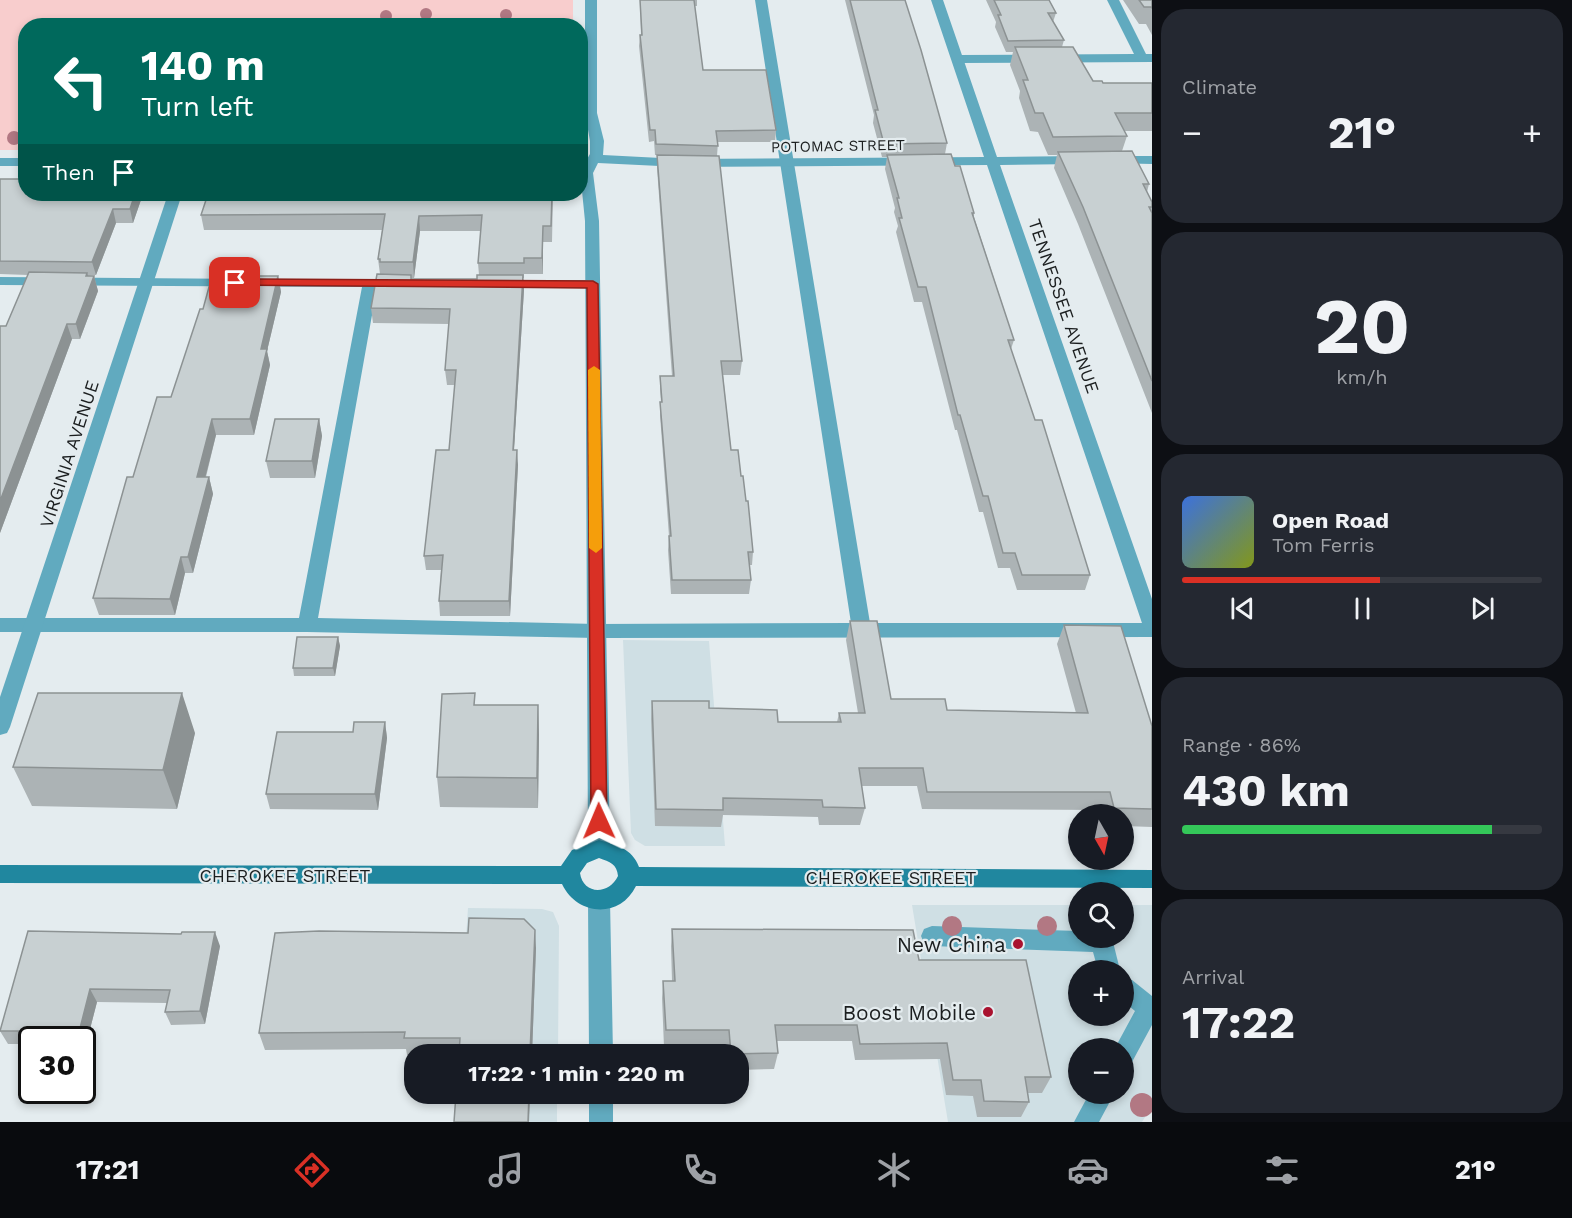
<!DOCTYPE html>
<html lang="en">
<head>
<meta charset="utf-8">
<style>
	body { margin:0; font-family:"Work Sans",sans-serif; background:#242831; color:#f1f3f6; height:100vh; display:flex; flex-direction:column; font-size:22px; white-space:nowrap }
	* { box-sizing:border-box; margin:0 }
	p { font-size:20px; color:#9ea1a6 }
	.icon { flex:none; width:33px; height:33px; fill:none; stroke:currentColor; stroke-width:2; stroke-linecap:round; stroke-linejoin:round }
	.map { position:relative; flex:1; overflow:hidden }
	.details { display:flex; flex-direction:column; gap:9px; padding:9px; background:#0d0f14; width:420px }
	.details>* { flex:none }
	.top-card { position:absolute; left:18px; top:18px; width:570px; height:183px; border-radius:24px; box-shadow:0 3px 9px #0003; background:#00695c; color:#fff; overflow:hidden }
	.needle { width:39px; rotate:171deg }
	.tools { position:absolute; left:1068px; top:804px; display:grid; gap:12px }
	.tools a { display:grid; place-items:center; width:66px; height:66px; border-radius:50%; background:#171b24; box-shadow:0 3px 9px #0003; font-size:30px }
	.speed { position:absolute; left:18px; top:1026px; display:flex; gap:12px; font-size:30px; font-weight:700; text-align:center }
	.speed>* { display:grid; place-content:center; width:78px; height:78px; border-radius:50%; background:#171b24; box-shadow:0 3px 9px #0003; line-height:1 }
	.speed .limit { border:3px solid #111; border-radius:9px; background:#fff; color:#111 }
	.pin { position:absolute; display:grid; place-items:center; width:51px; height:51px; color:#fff; margin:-26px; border-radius:12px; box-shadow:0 3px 9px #0006 }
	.me { position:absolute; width:66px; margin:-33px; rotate:359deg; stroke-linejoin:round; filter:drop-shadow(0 0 4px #0008) }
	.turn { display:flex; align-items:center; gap:21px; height:126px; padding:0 24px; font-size:27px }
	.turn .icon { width:78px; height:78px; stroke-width:2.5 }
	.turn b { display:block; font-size:42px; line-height:51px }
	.then { display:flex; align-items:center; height:57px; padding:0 24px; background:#0003; gap:12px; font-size:22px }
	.big { font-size:45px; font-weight:700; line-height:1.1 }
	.details .card { flex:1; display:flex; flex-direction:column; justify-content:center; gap:9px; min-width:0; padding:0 21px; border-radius:24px; background:#242831 }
	.details .dial { align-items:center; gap:0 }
	.dial b { font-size:78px; line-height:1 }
	.song { display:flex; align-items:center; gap:18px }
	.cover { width:72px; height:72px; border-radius:9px; background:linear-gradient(135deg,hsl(220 70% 55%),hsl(70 70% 35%)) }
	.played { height:6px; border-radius:3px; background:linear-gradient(90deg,#d93025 55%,#363941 55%) }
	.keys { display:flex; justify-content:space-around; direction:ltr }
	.heat { display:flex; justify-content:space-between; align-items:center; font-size:33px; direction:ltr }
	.charge { height:9px; border-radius:4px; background:linear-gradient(90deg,#34c759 86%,#363941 0) }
	.trip { position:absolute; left:404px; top:1044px; width:345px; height:60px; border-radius:24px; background:#171b24; box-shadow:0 3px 9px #0003; font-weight:700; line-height:60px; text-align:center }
	.menu { display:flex; height:96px; justify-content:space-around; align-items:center; background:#090b0e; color:#9ea1a6 }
	.menu .icon { width:42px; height:42px }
	.menu .active { color:#d93025 }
	.menu b { font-size:27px; color:#f1f3f6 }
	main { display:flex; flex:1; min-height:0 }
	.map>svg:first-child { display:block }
	.built { fill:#cfdfe4; fill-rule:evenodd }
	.green { fill:#f8cdcd }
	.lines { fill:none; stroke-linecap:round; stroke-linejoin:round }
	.lane { fill:#61aabf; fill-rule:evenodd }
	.street { fill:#61aabf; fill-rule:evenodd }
	.secondary { fill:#20879f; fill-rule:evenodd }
	.tree { fill:#b27883 }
	.wall { fill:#acb3b5; fill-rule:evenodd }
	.shaded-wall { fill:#8c9293 }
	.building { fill:#c8d0d2; stroke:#8c9293; stroke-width:1.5 }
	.route { fill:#d93025; stroke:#8d1f18; stroke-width:1.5 }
	.slow { fill:#f59e0b }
	.poi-dot { fill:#a9122f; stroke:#e4ecef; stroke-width:2 }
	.labels { text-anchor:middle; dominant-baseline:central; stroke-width:4.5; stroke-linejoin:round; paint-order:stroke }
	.far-street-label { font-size:15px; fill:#1b1e1f; stroke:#e4ecef }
	.street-label { font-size:18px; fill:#1b1e1f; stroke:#e4ecef }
	.near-poi-label { font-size:21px; fill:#1b1e1f; stroke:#e4ecef; text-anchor:end }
</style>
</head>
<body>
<main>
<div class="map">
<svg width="1152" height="1122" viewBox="0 0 1152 1122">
	<rect width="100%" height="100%" fill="#e4ecef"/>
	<path class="built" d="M623,640L709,641L725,846H645L635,840L631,833Z
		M912,905H1078V938H1124V905H1152V1106L1142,1122H948ZM1078,970H1124V1016H1078ZM1078,1048H1124V1094H1078Z
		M468,908L542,909L553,912L559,926L558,1054H458Z
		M456,1094H557V1122H454Z"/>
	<path class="green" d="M0,0H573V25L26,26L25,150H0Z"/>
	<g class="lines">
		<path class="lane" d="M755,0H767L870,623H1152V637L597,638L307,632H0V618H299L362,287L0,285V277L404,280L406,283L404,286L377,287L318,618L597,624L851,623Z
			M1107,0H1119L1146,54H1152V62L959,63L953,59L959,55L1134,54Z
			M499,280H593L600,284L593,288L494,287L492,284Z
			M932,926L1078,931V938H1112L1120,970H1098L1093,952L932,946L924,943L921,936L924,929Z
			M1124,977L1132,980L1152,996V1025L1132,1062L1124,1065V1048H1115L1135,1011L1124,1002Z
			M1089,1094H1114L1099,1122H1074Z"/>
		<path class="street" d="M585,0H597V113L604,141L603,155L680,159L984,157L931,0H943L997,157L1080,156L1087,160L1080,164L1000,165L1152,599V633L1145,631L1143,626L987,165L680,167L598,163L593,173L599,221L610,849L607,856L599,858L591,856L588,849L585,221L580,171L590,154V141L585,113Z
			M1113,156H1152V164L1108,163L1106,160Z
			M0,158H26V166H0Z
			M168,194H182L10,727L7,733L0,735V697Z
			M599,890L607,893L610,900L613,1054H589L588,900L591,893Z
			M589,1094H613V1122H589Z"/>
		<path class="secondary" d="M599,840C616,845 632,848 639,867L1152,870V888L636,886C620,919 577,916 562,884L0,883V865L561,866L572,850ZM599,858C610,862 617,864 618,876C609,895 583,895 580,873L587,863Z"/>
	</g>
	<g class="tree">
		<circle cx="426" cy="14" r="6"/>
		<circle cx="506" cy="15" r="6"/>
		<circle cx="386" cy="16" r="6"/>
		<circle cx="14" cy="138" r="7"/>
		<circle cx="952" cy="926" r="10"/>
		<circle cx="1047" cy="926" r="10"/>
		<circle cx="1142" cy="1105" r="12"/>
	</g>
	<path class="wall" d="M640,0H697V6H695L703,70L776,130L775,142H718L717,156L742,361L740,375H723L731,450L741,476L753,552L752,565H749L751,580L749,594H671L668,550L669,536L660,415L661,402L660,389V376H672L657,168V155H655L654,141L649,142L639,46L640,35H641Z
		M845,0H905L947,143L945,154L955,166L974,213V217L1014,340L1011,349L1035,420L1090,575L1085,590H1017L1010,568H998L983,512H979L957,430H955L922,302H914L896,232L898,226L894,212L895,208L885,169L887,157H882L873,123L874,115Z
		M986,0H1049L1056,13L1053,22L1064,40L1062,47L1093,81L1103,83H1152V131H1124L1127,136L1122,151L1149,184L1147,192L1152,202V413L1078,224L1054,168L1057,155H1048L1038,132L1030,131L1019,98L1020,91L1010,65L1013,52H1006L995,27L996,22Z
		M1123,0H1152V35L1146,24H1139Z
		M0,179L143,194L133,223H116L96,275H88L94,276L98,291L80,339H72L0,533V326H6L28,275L0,274Z
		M208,194H553L552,242H543V274H524V278H523L524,290L514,450L518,465L510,616H440L439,601L441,570H426L424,556L449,450L455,385H447L445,370L449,324L373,323L371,308L380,274L378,259L382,230H204L201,215ZM420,231H481L478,263L479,275L477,279H412V278H414Z
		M278,276L281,292L267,351L270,365L254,435H216L206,477H209L213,494L193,573H185L175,615H99L93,598L133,477L171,397L203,309Z
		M319,419L322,436L315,478H270L266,461Z
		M850,621L891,699L947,710L1076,713L1057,644L1064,625L1152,726V827L1124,826V814H1103L1102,810L922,809L917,786H862L865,808L860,825H819L818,817L723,815L721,827L655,826L651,719L652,701L709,708L778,722H837L839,713H858L846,640Z
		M338,637L340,646L335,676H294L293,668Z
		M476,705H538L539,735L538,808L440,807L437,777Z
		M385,722L387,738L378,810L270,809L266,794L353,732Z
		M195,733L177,809L32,806L13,767Z
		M672,929L919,960L1051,1077L1042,1093H1028L1029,1102L1021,1117H977L973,1096L946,1095L940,1059L855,1060L852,1041H777L778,1053L774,1069L738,1070V1054H727L726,1046L664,1047L662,998L663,981H672L671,946Z
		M28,931L220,946L205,1024L171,1025L165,1012L167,1003L97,1002L82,1060V1040H32V1044H8L0,1031Z
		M536,948L532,1054H414V1055H407L406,1049L265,1050L259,1033Z"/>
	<path class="shaded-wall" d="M135,194H143L133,223L130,209Z
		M113,209L116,223L96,275L92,262Z
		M419,216L420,231L414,278L413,262Z
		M543,226V274L542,258Z
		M87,273L91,284L94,276L98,291L80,339L76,324Z
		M523,275L524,290L513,465V450Z
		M278,276L281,292L267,351L270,365L254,435L250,419L261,349Z
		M67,324L72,339L0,533V501Z
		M212,419L216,435L201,494L197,477Z
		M319,419L322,436L315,478L312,461Z
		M517,450L518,465L510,616L509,601Z
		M209,477L213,494L193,573L188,557Z
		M181,557L185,573L175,615L170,599Z
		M338,637L340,646L335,676L333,668Z
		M182,693L195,733L177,809L163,770Z
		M538,705L539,735L538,808L537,778Z
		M385,722L387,738L378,810L375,794Z
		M535,930L536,948L532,1054H530Z
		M215,932L220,946L205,1024L200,1011Z
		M90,989L97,1002L82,1060V1040H77Z
		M529,1094H530L529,1122H528Z"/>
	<path class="building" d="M640,0H694L703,70H766L776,130L716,131L718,146L656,144L655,130H650L640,35H642Z
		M850,0H905L921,50L947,143L884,144L875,110H878Z
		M994,0H1049L1056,13H1048L1064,40L1008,41L998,15H1001Z
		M1139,0H1152V8L1151,7H1144Z
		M1015,47H1073L1093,81H1102L1103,83H1152V113H1115L1127,136L1053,137L1043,113H1035L1023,80H1028Z
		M1132,151L1149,184H1143L1152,202V207H1149L1152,213V381L1083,207L1058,152Z
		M951,154L955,166H960L974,213H972L1014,340H1008L1035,420H1042L1090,575H1022L1015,553H1003L988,496H983L960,415H958L926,287H918L899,218H902L897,198H899L887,155Z
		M657,155L719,156L742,361H721L731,450H738L741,476H743L746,501H748L753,552H748L751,580H672L669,536H671L660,402H662L660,376H674Z
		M0,179H26V194H135L130,209H113L92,262L0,261Z
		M208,194H552L551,226H543L542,258H524V263H478L482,215L419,216L413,262H380V259H378L385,214L201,215Z
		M29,272L87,273L86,276H94L76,324H67L0,501V326H6Z
		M377,274L411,275V279H477V275H523L513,450H517L509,601H439L443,555L424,556L436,450H449L456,370H445L450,309L371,308Z
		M212,276H278L261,349H267L250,419H212L197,477H209L188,557H181L170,599L93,598L127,477H133L157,397H171L200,309H203Z
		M275,419H319L312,461H266Z
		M850,621H877L891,699H945L947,710L1088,713L1064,625L1121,626L1152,726V809L1114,808L1110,792H927L923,768H859L865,808L823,807L822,800L723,798V810L656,809L652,701H709V708L777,710L778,722H841L839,713H865Z
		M297,637H338L333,668H293Z
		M38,693H182L163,770L13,767Z
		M475,693L474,705H538L537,778L437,777L442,694Z
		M354,722H385L375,794H266L277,732H353Z
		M469,918L524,919L535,930L530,1054H459L460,1038H404L405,1032L259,1033L275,933L319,931L468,933Z
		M672,929L913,930L919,960H1026L1051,1077H1025L1029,1102L984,1101L981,1080H953L947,1043L860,1044L857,1025H775L778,1053L731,1054L729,1030H666L663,981H675Z
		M28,931L181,934L182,932H215L200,1011L165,1012L170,990L90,989L77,1040H37L40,1031H0Z
		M456,1094H529L528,1122H454Z"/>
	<path class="route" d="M235,279L593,281L598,284L607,821L604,825L599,827L593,825L591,821L587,288L231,285V280Z"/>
	<path class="slow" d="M594,366L600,370L602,548L596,553L589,548L588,370Z"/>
	<g class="poi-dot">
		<circle cx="1018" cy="944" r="6"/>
		<circle cx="988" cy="1012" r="6"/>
	</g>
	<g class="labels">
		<g class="far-street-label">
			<text transform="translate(838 146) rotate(-1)">POTOMAC STREET</text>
		</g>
		<g class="street-label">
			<text transform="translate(1064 306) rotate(71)">TENNESSEE AVENUE</text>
			<text transform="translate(69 454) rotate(-72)">VIRGINIA AVENUE</text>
			<text x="285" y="875">CHEROKEE STREET</text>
			<text x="891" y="877">CHEROKEE STREET</text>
		</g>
		<g class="near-poi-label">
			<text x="1006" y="944">New China</text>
			<text x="976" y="1012">Boost Mobile</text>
		</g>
	</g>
</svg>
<div class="tools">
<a><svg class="needle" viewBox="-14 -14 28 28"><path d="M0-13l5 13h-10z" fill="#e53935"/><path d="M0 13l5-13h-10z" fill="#9ea1a6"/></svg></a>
<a><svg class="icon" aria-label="search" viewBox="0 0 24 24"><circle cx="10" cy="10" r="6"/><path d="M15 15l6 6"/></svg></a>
<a>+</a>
<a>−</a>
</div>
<div class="speed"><div class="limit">30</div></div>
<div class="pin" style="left:235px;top:283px;background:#d93025"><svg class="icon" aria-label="arrive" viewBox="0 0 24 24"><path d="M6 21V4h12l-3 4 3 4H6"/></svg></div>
<svg class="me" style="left:599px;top:821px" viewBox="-20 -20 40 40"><path d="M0-17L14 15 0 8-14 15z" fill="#d93025" stroke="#fff" stroke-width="4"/></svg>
<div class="trip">17:22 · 1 min · 220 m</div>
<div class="top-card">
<div class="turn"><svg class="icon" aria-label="left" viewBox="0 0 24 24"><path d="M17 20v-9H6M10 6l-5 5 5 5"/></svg><div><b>140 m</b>Turn left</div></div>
<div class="then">Then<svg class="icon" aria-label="arrive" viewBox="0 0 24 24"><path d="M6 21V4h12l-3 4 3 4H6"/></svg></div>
</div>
</div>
<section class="details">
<div class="card"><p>Climate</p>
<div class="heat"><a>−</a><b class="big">21°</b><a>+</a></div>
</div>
<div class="card dial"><b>20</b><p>km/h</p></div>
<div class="card">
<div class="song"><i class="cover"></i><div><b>Open Road</b><p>Tom Ferris</p></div></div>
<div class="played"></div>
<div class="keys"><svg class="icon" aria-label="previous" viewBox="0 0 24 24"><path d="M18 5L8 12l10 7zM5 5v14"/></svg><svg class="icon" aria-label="pause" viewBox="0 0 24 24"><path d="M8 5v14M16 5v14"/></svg><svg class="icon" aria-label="next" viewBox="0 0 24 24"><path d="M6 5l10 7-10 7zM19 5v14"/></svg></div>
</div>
<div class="card"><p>Range · 86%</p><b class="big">430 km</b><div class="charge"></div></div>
<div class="card"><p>Arrival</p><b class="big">17:22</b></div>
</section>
</main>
<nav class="menu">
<b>17:21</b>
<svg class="icon active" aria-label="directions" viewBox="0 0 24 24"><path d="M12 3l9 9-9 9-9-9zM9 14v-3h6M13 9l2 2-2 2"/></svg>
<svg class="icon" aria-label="music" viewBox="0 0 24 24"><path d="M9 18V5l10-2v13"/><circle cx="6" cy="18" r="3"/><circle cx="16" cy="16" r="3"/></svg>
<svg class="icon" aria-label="phone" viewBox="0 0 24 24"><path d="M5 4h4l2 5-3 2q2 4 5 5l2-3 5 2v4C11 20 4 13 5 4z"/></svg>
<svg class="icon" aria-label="climate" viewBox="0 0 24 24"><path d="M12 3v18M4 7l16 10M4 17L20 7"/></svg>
<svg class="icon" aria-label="car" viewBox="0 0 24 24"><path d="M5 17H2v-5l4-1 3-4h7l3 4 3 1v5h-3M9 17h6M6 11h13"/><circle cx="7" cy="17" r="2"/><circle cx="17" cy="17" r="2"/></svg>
<svg class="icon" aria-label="filters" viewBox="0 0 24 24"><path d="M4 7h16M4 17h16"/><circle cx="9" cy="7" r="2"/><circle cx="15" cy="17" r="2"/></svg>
<b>21°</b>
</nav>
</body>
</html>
